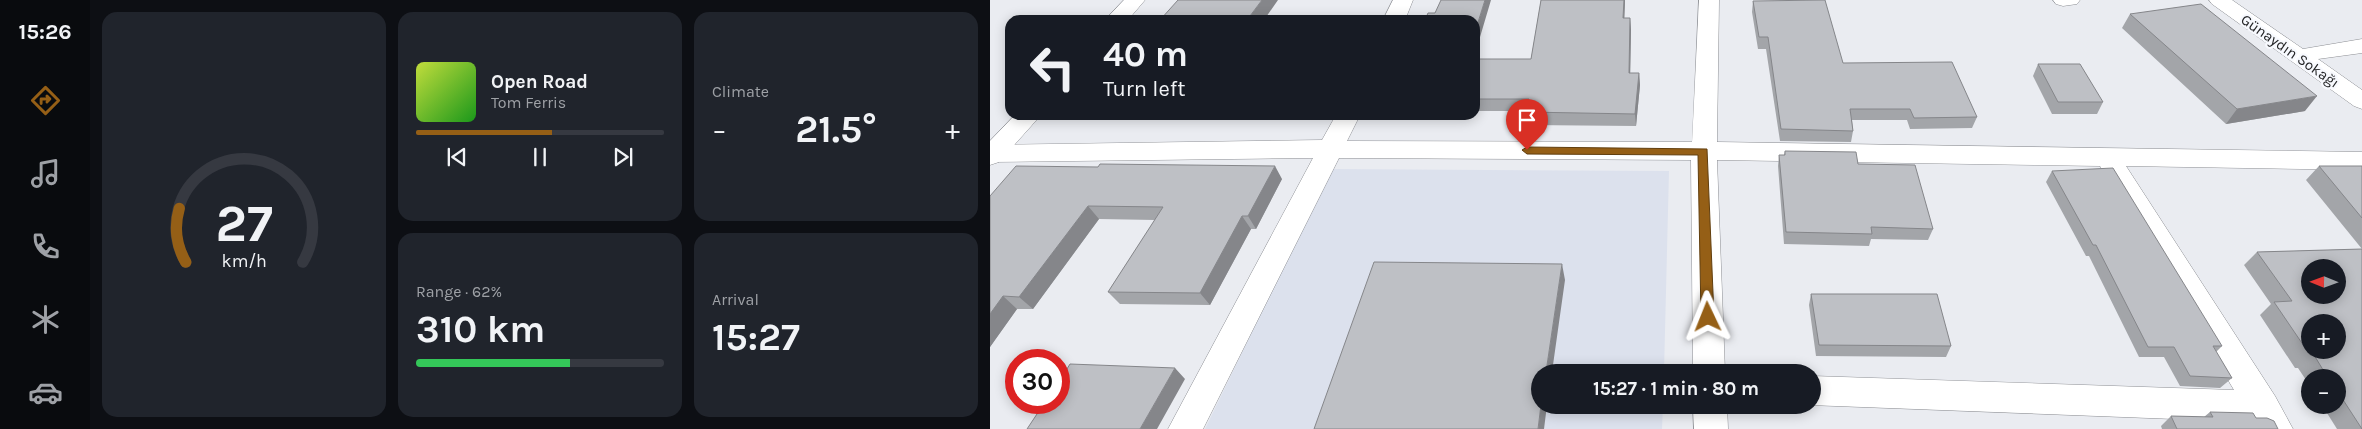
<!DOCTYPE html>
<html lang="en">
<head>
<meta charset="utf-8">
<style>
	body { margin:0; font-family:Karla,sans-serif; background:#20242c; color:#f1f3f6; height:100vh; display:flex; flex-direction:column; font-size:19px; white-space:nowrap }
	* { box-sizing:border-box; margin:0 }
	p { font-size:16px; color:#9ea1a6 }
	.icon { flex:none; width:28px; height:28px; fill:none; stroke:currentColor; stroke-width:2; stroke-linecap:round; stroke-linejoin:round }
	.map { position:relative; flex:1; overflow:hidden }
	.side { display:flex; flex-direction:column; gap:12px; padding:12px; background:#0d0f14; width:900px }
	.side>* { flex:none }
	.top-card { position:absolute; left:15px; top:15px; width:475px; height:105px; border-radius:15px; box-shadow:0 2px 12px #0003; background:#171b24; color:#f1f3f6; overflow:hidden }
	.needle { width:32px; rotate:271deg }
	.buttons { position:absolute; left:1311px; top:259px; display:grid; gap:10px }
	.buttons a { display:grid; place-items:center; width:45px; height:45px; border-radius:50%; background:#171b24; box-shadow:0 2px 12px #0003; font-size:25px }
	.speed { position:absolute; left:15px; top:349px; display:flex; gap:10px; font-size:25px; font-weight:700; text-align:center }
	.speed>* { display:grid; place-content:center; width:65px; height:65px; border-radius:50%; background:#171b24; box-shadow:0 2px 12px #0003; line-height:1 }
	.speed .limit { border:8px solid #d22; background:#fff; color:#111 }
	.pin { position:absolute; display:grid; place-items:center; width:42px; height:42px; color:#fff; margin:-51px -21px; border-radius:50% 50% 50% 0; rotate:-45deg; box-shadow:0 0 5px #0007 }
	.pin .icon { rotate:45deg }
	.me { position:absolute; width:55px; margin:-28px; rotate:358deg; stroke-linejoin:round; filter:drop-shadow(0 0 4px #0008) }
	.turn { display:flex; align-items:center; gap:18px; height:105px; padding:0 15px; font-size:22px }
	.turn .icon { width:65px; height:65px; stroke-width:2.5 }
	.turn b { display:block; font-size:35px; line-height:42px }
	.big { font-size:38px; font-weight:700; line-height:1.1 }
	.side .card { flex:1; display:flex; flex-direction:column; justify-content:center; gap:8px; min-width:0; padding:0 18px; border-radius:15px; background:#20242c }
	.side .dial { align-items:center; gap:0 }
	.dial svg { height:130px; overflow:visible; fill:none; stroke:#363941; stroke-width:7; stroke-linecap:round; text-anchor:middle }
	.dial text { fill:#f1f3f6; stroke:none }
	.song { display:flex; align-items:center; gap:15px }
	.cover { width:60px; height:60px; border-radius:8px; background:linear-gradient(135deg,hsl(70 70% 55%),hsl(120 70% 35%)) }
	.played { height:5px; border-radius:2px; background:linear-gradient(90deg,#955f16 55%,#363941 55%) }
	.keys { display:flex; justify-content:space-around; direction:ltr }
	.heat { display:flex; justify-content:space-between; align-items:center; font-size:28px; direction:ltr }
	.charge { height:8px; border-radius:4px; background:linear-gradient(90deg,#34c759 62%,#363941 0) }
	.side .tiles { flex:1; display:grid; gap:12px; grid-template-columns:repeat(3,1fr) }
	.card:first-child { grid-row:span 2 }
	.trip { position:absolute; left:541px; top:364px; width:290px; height:50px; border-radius:25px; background:#171b24; box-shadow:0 2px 12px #0003; font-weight:700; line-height:50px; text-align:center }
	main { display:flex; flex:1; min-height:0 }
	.menu { display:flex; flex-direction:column; width:90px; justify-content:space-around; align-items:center; background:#090b0e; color:#9ea1a6 }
	.menu .icon { width:35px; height:35px }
	.menu .current { color:#955f16 }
	.menu b { font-size:22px; color:#f1f3f6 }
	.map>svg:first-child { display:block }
	.built { fill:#dce1ed }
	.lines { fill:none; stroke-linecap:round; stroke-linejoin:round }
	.minor-casing { stroke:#8c8e93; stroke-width:1 }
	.tertiary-casing { stroke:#8c8e93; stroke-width:1 }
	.minor { fill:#fff; fill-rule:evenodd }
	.tertiary { fill:#fff; fill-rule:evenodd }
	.wall { fill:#a3a5a9 }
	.shaded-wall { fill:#85868a }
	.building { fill:#bec0c5; stroke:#85868a; fill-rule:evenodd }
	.route { fill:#955f16; stroke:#613e0e }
	.labels { text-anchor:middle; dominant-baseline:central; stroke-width:4.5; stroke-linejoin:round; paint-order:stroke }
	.street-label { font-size:15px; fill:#242527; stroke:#f7f9fe }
</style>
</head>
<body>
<main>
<nav class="menu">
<b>15:26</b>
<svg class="icon current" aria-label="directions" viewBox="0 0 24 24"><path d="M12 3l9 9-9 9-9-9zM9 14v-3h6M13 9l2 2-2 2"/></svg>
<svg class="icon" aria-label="music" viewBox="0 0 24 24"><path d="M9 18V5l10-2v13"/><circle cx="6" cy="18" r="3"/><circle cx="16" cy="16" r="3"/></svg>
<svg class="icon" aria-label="phone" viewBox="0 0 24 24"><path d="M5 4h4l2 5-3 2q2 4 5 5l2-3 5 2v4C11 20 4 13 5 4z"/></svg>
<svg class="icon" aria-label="climate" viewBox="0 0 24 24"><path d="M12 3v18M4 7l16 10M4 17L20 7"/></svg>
<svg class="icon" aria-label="car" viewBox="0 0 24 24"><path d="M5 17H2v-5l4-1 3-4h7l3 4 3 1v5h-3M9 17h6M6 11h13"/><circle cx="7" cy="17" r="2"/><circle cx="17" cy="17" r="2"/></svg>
</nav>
<section class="side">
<div class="tiles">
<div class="card dial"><svg viewBox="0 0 100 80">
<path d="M14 69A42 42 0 1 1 86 69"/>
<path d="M14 69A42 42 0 0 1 10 36" stroke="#955f16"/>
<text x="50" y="56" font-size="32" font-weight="700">27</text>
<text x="50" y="72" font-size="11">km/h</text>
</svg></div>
<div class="card">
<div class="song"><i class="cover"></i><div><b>Open Road</b><p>Tom Ferris</p></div></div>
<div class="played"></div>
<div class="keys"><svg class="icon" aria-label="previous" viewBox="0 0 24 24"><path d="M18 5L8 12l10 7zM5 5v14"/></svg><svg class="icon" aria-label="pause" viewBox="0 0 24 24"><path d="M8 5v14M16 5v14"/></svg><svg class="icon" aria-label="next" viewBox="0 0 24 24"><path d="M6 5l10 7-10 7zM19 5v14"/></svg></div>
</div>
<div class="card"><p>Climate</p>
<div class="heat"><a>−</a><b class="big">21.5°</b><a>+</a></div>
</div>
<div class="card"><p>Range · 62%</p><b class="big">310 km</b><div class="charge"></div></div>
<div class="card"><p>Arrival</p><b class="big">15:27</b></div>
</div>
</section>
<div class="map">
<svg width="1372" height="429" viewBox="0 0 1372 429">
	<rect width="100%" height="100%" fill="#eaecf1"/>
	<path class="built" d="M341,169L679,171L674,372H550V405H673L672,429H215Z"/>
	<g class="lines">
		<defs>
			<path id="minor" d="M403,0H423L415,20H393Z
				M709,0H729L727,142L1372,152V170L1136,166L1285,396L1303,429H1267L1263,422L819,405H822V376L1244,390L1110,166L727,160L735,372H703L701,160L349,158L213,429H178L323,158L0,162L1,145L332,140L346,115H370L357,141L702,142Z
				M1063,0H1090L1087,4L1073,6L1066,4Z
				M703,405H737L738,429H704Z"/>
			<path id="tertiary" d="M134,0H155L138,20H115Z
				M1219,0H1242L1313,49L1372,39V53L1328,59L1372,90V109L1364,106L1222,4Z
				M25,115H51L9,162L0,165V141Z"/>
		</defs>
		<use href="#minor" class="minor-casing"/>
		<use href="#tertiary" class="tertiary-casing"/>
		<use href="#minor" class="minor"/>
		<use href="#tertiary" class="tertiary"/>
	</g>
	<path class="wall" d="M551,0H635L634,18H640L641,30L640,73H649L650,85L646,126L538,125L536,111H485V59H541Z
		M763,1L853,63L987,117L982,128L920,129L917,120H862L863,131L861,142L790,141L776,49H768L762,12Z
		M1140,14L1315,111L1236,124L1132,28Z
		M1048,64L1113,102L1107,114H1062L1043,76Z
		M256,115H342L341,117Z
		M795,151L868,164L943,229L938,240L881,239L879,246L794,244L788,166L789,155H794Z
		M1329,166H1372V429H1347L1332,405H1348V378H1320V386L1308,368H1305L1270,315L1281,304L1254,265L1267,252L1372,249L1316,180Z
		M108,167L292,179L266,229H261L220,305L130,304L118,292L165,220L109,219L43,309H27L0,347V196Z
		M1062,171L1232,346L1226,352L1242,378L1230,388L1190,386L1174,357H1149L1099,256H1096L1056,182Z
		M821,294L961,346L956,357L826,356L819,305Z
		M1220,412L1266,418L1288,429H1172L1171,426L1181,416L1214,417Z"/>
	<path class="shaded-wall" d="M272,0H288L274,20H257Z
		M495,0H501L485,54V32Z
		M634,0H635L634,30L633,18Z
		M640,18L641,30L640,85L639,73Z
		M649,73L650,85L646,126L645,114Z
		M1327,96L1315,111L1236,124L1247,109Z
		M285,166L292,179L266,229L258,216Z
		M98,206L109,219L43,309L29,297Z
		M252,216L261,229L220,305L210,293Z
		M572,264L575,280L562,372H556Z
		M13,296L27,309L0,347V314Z
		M185,368L195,379L167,429H150Z
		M551,405H557L554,429H548Z"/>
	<path class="building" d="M188,0H272L257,20H170Z
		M451,0H495L485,32V20H435L438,13H445Z
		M551,0H634L633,18H640L639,73H649L645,114L536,112L539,99H485V59H541Z
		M835,0L853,63L962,62L987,117L924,118L920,109H860L863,131L791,129L778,37H769L763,1Z
		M1211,4L1327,96L1247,109L1140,14Z
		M1048,64H1090L1113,102H1068Z
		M795,151L866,152L868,164L925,165L943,229L881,227L882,234L796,232L789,155H795Z
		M110,164L285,166L258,216H252L210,293L118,292L173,207L98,206L29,297L13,296L0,314V196L26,166L108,167Z
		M1329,166H1372V218Z
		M1123,168L1232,346H1223L1242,378L1200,376L1184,347H1158L1106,245H1103L1062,171Z
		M1372,249V429L1348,392V378H1338L1324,355H1320L1284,302L1302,301L1267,252ZM1320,268H1348V295H1320ZM1320,322H1348V350H1320Z
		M384,262L572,264L556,372H550V405H551L548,429H324Z
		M821,294H947L961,346L829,345Z
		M80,364L185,368L150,429H37L55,402H69V382Z
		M1220,412L1263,413L1266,418H1277L1284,421L1288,429H1187L1181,416L1223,417Z"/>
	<path class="route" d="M537,147L717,149L724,317L722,321H713L711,317L708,155L537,154L532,150Z"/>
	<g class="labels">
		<g class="street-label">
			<text transform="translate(1300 51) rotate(35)">Günaydın Sokağı</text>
		</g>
	</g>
</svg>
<div class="buttons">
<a><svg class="needle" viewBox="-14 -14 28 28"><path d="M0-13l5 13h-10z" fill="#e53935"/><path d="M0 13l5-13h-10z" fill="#9ea1a6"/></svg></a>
<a>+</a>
<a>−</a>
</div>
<div class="speed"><div class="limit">30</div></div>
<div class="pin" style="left:537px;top:150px;background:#d93025"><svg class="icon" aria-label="arrive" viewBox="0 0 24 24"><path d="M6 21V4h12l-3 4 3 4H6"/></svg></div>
<svg class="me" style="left:718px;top:317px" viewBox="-20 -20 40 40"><path d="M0-17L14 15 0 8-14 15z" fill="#955f16" stroke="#fff" stroke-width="4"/></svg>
<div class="trip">15:27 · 1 min · 80 m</div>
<div class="top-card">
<div class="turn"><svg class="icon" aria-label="left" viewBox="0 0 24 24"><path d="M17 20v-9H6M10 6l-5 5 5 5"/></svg><div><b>40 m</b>Turn left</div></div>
</div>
</div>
</main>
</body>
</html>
